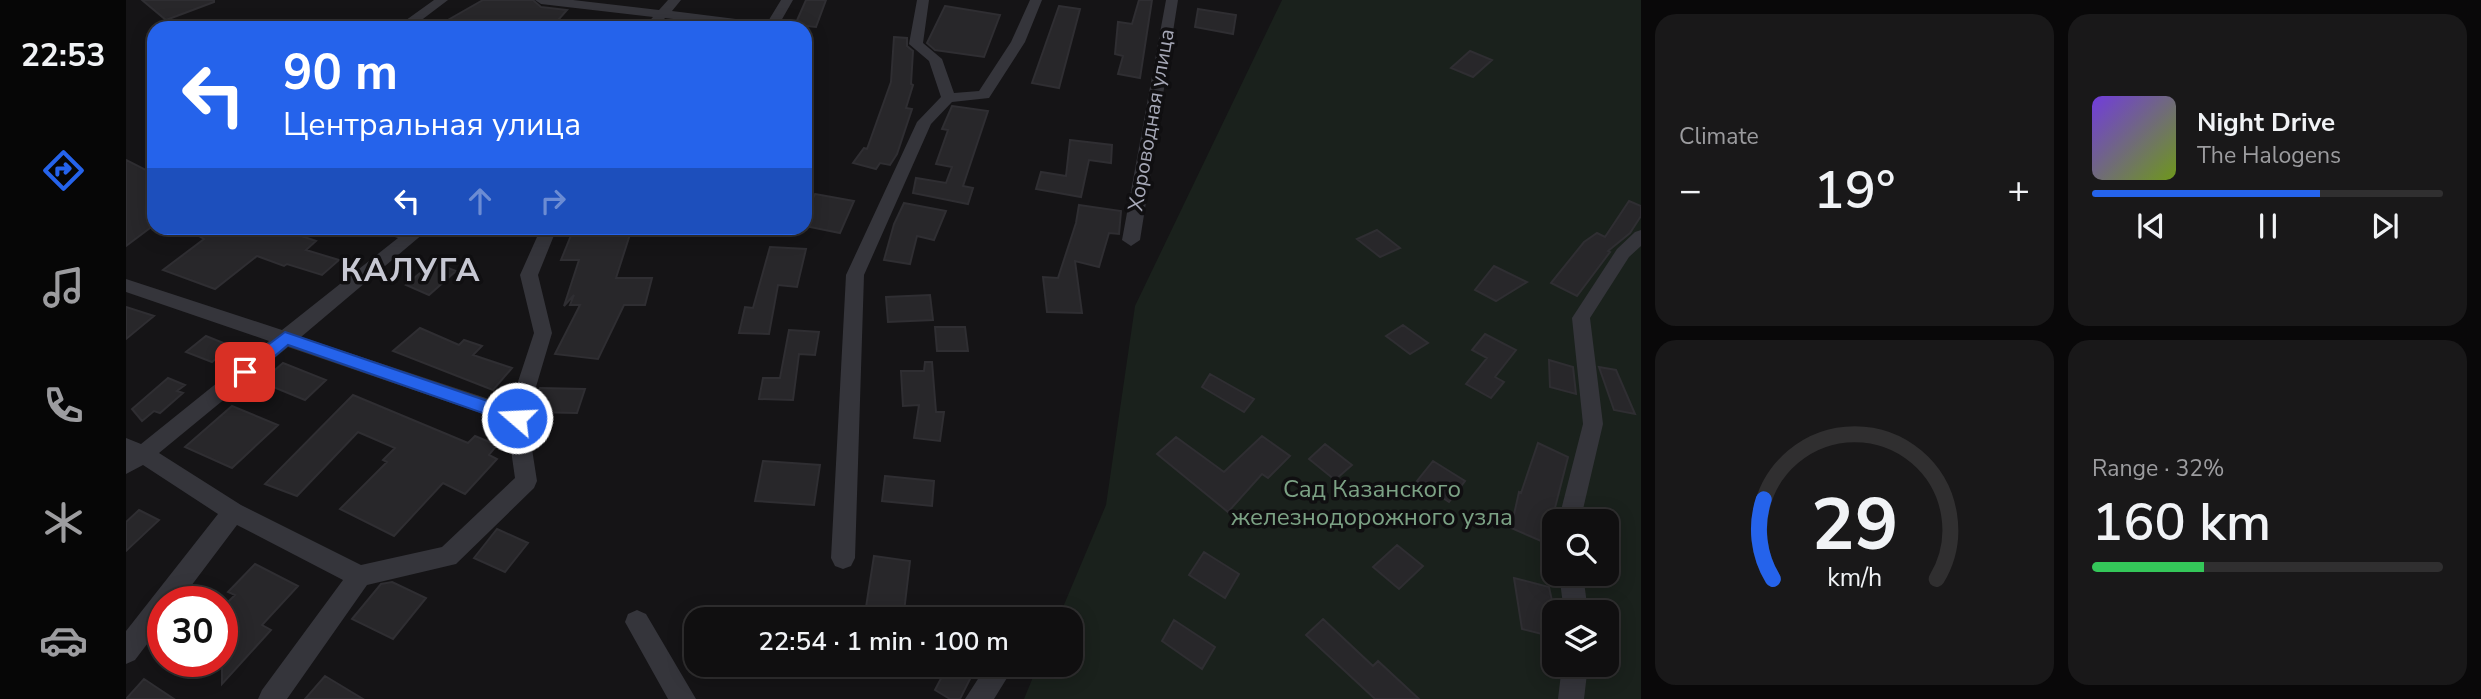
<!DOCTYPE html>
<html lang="en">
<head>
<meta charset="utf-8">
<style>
	body { margin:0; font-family:"Nunito Sans",sans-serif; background:#191819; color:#f1f3f6; height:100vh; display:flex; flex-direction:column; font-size:26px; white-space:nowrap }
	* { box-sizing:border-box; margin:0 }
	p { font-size:23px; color:#9c9c9f }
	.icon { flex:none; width:38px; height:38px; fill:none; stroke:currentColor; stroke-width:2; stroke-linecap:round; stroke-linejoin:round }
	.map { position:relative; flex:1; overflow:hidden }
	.details { display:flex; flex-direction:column; gap:14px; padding:14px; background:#090809; width:840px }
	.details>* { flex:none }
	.top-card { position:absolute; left:21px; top:21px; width:665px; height:214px; border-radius:21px; box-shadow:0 4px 18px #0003,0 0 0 2px #302f30; background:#2563eb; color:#fff; overflow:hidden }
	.tools { position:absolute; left:1416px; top:509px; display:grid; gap:14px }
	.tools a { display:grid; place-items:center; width:77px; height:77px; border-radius:14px; background:#100f10; box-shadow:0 4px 18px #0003,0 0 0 2px #302f30; font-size:35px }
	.speed { position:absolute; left:21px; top:586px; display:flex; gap:14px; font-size:35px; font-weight:700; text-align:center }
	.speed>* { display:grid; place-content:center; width:91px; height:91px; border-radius:50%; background:#100f10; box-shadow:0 4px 18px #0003,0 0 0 2px #302f30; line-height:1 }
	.speed .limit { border:10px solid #d22; background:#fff; color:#111 }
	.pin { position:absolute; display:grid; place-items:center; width:60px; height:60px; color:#fff; margin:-30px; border-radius:14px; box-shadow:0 4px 10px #0006 }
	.me { position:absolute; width:77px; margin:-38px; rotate:289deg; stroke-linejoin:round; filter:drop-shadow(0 0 5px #0008) }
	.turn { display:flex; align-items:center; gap:24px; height:147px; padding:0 21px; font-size:32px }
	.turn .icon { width:91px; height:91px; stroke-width:2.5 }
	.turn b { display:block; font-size:49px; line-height:60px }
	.lanes { display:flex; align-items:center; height:66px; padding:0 21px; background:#0003; justify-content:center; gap:35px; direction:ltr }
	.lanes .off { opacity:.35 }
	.big { font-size:52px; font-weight:600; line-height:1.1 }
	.details .widget { flex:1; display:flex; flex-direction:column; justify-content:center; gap:10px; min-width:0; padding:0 24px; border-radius:21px; background:#191819 }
	.details .dial { align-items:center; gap:0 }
	.dial svg { height:182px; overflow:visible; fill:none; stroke:#302f30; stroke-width:7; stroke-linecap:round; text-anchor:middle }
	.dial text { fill:#f1f3f6; stroke:none }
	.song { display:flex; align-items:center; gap:21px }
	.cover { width:84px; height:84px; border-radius:10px; background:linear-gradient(135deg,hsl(260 70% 55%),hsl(80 70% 35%)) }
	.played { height:7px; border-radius:4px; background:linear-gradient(90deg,#2563eb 65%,#302f30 65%) }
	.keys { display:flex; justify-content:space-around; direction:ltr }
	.heat { display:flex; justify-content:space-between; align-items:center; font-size:38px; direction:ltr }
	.charge { height:10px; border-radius:5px; background:linear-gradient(90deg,#34c759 32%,#302f30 0) }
	.details .tiles { flex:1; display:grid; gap:14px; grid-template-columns:repeat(2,1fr) }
	.trip { position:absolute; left:558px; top:607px; width:399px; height:70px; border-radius:21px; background:#100f10; box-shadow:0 4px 18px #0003,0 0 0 2px #302f30; font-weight:600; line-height:70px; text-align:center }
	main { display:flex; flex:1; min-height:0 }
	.menu { display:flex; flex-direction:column; width:126px; justify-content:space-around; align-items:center; background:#060606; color:#9c9c9f }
	.menu .icon { width:49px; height:49px }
	.menu .on { color:#2563eb }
	.menu b { font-size:32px; color:#f1f3f6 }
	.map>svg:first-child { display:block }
	.green { fill:#1a211c; fill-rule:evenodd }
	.building { fill:#28272a; stroke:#2f2e32; stroke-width:2 }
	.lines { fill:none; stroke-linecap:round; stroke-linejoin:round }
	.minor { fill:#35353b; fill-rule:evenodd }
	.route { fill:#2563eb; stroke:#184099; stroke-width:2 }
	.labels { text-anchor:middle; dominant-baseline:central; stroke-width:7; stroke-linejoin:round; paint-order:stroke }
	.far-street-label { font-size:21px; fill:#a6a8b7; stroke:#100f11 }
	.park-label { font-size:24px; fill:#7ca285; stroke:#100f11 }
	.district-label { font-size:32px; font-weight:bold; letter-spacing:2px; fill:#c7c8d3; stroke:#100f11 }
</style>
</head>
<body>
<main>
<nav class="menu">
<b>22:53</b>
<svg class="icon on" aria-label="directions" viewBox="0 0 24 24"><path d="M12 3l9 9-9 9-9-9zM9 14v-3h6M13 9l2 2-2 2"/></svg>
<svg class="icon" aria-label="music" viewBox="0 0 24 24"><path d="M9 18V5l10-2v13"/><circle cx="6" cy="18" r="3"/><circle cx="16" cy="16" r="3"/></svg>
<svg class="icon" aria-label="phone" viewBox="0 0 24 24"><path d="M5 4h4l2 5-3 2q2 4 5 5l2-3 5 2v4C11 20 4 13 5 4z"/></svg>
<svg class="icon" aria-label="climate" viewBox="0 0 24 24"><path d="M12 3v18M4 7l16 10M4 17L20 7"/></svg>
<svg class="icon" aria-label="car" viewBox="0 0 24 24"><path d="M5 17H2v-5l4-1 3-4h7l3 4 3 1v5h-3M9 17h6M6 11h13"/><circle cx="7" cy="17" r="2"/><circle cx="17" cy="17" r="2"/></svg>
</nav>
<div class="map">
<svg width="1515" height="699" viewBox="0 0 1515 699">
	<rect width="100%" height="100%" fill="#151416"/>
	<path class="green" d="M1156,0H1515V699H898L912,665H945V620L932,619L980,505L1009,306ZM1428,522H1480V574H1428ZM1428,612H1480V665H1428Z"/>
	<path class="building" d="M16,0H88V2L40,20Z
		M357,0H407L415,7L441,10L425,28H308Z
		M680,0H700L690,27L669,25Z
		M1013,0H1026L1014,78L992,74L997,56L989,54L992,22L1006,24Z
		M819,6L874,15L858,57L809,50L801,43Z
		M933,6L954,9L933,88L906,83Z
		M1072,9L1110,15L1107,34L1069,27Z
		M768,37L781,38V46L787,51L785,84L787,85L780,108L786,109L771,154L764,165L754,163L750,169L727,163L738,148L741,149L765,82Z
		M1344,51L1366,60L1347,77L1325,68Z
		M826,106L862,111L837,186L847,188L842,204L787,193L790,178L820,183L826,167L810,164L822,130L816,129Z
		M944,140L986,145L985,163L963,160L955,197L910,189L915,172L940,176Z
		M0,160L28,174V225L0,246Z
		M689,194L728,201L714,233L679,226V214Z
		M1503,201L1515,206V216L1504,233L1482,251L1484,252L1451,296L1425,283L1458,242L1471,233L1479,237Z
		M778,203L820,211L808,240L791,236L784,264L758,260L768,224Z
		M953,205L995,211L993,234L983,233L973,267L949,261L956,313L921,312L917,277L932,278L950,223Z
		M59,228H152L190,241L180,250L213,260L196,275L161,264L158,266L131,256L89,289L37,270L78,239Z
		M448,228H506L490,278H526L519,305H498L472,359L429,354L454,305H444L448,295L438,306L453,260H435Z
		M1251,230L1274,248L1254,257L1231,239Z
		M644,247L680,249L671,287L652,285L643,334L613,333L619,307L627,308Z
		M307,262L330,271L303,295L280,285Z
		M1368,266L1401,282L1370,301L1349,290Z
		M804,295L807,320L762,322L760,297Z
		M0,307L28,316L0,339Z
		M1277,325L1302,343L1284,354L1260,336Z
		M809,327H839L842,351H811Z
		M294,328L333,345L338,340L356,346L347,355L386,368L367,390L267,351Z
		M663,330L693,332L689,355L673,354L667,400L633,399L637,378H654Z
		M1359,334L1390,350L1369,377L1378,382L1365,398L1340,384L1361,358L1346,350Z
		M80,336L105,346L86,362L60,352Z
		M1423,360L1447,367L1450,394L1424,387Z
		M799,362H806L810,412H818L814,441L788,438L793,405L777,406L775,371H798Z
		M157,363L200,380L179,400L135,382Z
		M1473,367L1490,370L1509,414L1488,410Z
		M1084,374L1128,399L1118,412L1076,387Z
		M42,378L59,385L51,391L57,393L34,413L28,411L16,421L6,409Z
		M414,388L459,389L451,413L405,412Z
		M227,395L342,443L349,436L371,445L363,455L371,459L339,494L317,483L268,536L214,509L261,462L257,460L269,448L232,432L171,496L139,484Z
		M106,406L152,425L106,468L59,447Z
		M1136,436L1164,456L1142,478L1136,474L1102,512L1031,454L1050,437L1098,472Z
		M1412,443L1442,457L1420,543L1385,528L1393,492L1395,493Z
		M1199,444L1226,465L1209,480L1183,459Z
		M637,461L694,465L688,505L629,501Z
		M1307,461L1339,481L1323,502L1291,481Z
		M759,476L808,481L806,506L756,501Z
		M13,510L33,520L0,551V522Z
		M371,529L402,543L379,572L348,558Z
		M1271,545L1297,566L1273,589L1247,567Z
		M1078,552L1113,574L1099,598L1063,575Z
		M748,556L784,561L777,620H738Z
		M129,564L172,586L136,625L145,630L96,684V608L109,595L102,592Z
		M1388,578L1423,587L1428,610V637L1396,629Z
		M266,582L300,598L267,639L226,619L255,584Z
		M1197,619L1247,666L1252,661L1293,699H1249L1180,635Z
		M1048,620L1089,647L1076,669L1036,641Z
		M822,665H851L834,699H824L809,690Z
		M199,676L237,699H179Z
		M18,679L48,699H0Z"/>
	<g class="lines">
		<path class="minor" d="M308,0H322L285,28H269Z
			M409,0H447L533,10L542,0H555L546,11L641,23L655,0H667L651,28H620L539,18L531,28H517L527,17L415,4Z
			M791,0H803L797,43L816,59L828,93L853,91L885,42L904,0H916L899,42L863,98L826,102L805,124L738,275L729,558L725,566L717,569L709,566L705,558L720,275L791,122L815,97L803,61L783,44Z
			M1040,0H1052L1014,240L1005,246L996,240Z
			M251,228H304L175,337L384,406L408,333L394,275L415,228H431L412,275L426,333L401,417L411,481L408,488L330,564L241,585L161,699H132L136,690L217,580L111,525L53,602H37V623L9,660L0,664V631L92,514L17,465L0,474V438L15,444L143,341L0,292V279L156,330L272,238L253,232ZM162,347L381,422L389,478L316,547L235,565L115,505L33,453Z
			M1515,230V246L1503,257L1464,318L1477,424L1454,522H1432L1457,424L1446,318L1491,249L1509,232Z
			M1433,574H1457L1462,612H1438Z
			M511,610L520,614L570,699H542L499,622L502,614Z
			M861,665H889L868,699H839Z
			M1436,665H1462L1458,699H1432Z"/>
	</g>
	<path class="route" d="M159,332L397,413L400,418L397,422L391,425L162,345L125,376H113L111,372L113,367Z"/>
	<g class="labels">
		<g class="far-street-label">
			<text transform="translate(1025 120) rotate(-80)">Хороводная улица</text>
		</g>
		<g class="park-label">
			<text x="1246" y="489">Сад Казанского<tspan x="1246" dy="28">железнодорожного узла</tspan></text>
		</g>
		<g class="district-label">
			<text x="285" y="270">КАЛУГА</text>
		</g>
	</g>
</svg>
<div class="tools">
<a><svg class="icon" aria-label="search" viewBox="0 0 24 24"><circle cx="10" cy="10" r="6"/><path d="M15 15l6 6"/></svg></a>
<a><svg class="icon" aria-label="layers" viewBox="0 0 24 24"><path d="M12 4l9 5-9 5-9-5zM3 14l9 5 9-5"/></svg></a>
</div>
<div class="speed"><div class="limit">30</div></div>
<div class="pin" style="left:119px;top:372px;background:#d93025"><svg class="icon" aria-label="arrive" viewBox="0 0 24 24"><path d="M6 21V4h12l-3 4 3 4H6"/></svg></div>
<svg class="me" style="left:391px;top:418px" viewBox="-20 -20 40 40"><circle r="17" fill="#2563eb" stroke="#fff" stroke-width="3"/><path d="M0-11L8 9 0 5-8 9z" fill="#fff"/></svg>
<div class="trip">22:54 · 1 min · 100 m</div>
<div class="top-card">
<div class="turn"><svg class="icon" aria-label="left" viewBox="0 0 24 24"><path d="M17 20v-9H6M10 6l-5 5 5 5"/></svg><div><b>90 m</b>Центральная улица</div></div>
<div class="lanes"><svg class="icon" aria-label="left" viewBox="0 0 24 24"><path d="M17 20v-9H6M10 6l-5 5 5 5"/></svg><svg class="icon off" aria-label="ahead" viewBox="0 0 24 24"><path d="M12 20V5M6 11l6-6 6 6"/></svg><svg class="icon off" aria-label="right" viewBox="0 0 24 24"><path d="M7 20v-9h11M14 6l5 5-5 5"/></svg></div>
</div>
</div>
<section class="details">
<div class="tiles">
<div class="widget"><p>Climate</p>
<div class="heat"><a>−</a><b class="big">19°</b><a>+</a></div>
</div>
<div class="widget">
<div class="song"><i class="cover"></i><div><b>Night Drive</b><p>The Halogens</p></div></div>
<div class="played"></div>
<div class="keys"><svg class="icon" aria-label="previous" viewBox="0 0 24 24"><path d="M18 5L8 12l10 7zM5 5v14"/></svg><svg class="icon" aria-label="pause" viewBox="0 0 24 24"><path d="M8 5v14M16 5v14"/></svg><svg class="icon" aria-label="next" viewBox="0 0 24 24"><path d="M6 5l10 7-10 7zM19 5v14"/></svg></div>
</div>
<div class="widget dial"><svg viewBox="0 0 100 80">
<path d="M14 69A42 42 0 1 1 86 69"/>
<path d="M14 69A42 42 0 0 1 10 34" stroke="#2563eb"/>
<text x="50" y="56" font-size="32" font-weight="700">29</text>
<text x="50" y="72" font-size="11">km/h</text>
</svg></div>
<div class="widget"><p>Range · 32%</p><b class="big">160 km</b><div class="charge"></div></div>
</div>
</section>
</main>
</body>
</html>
